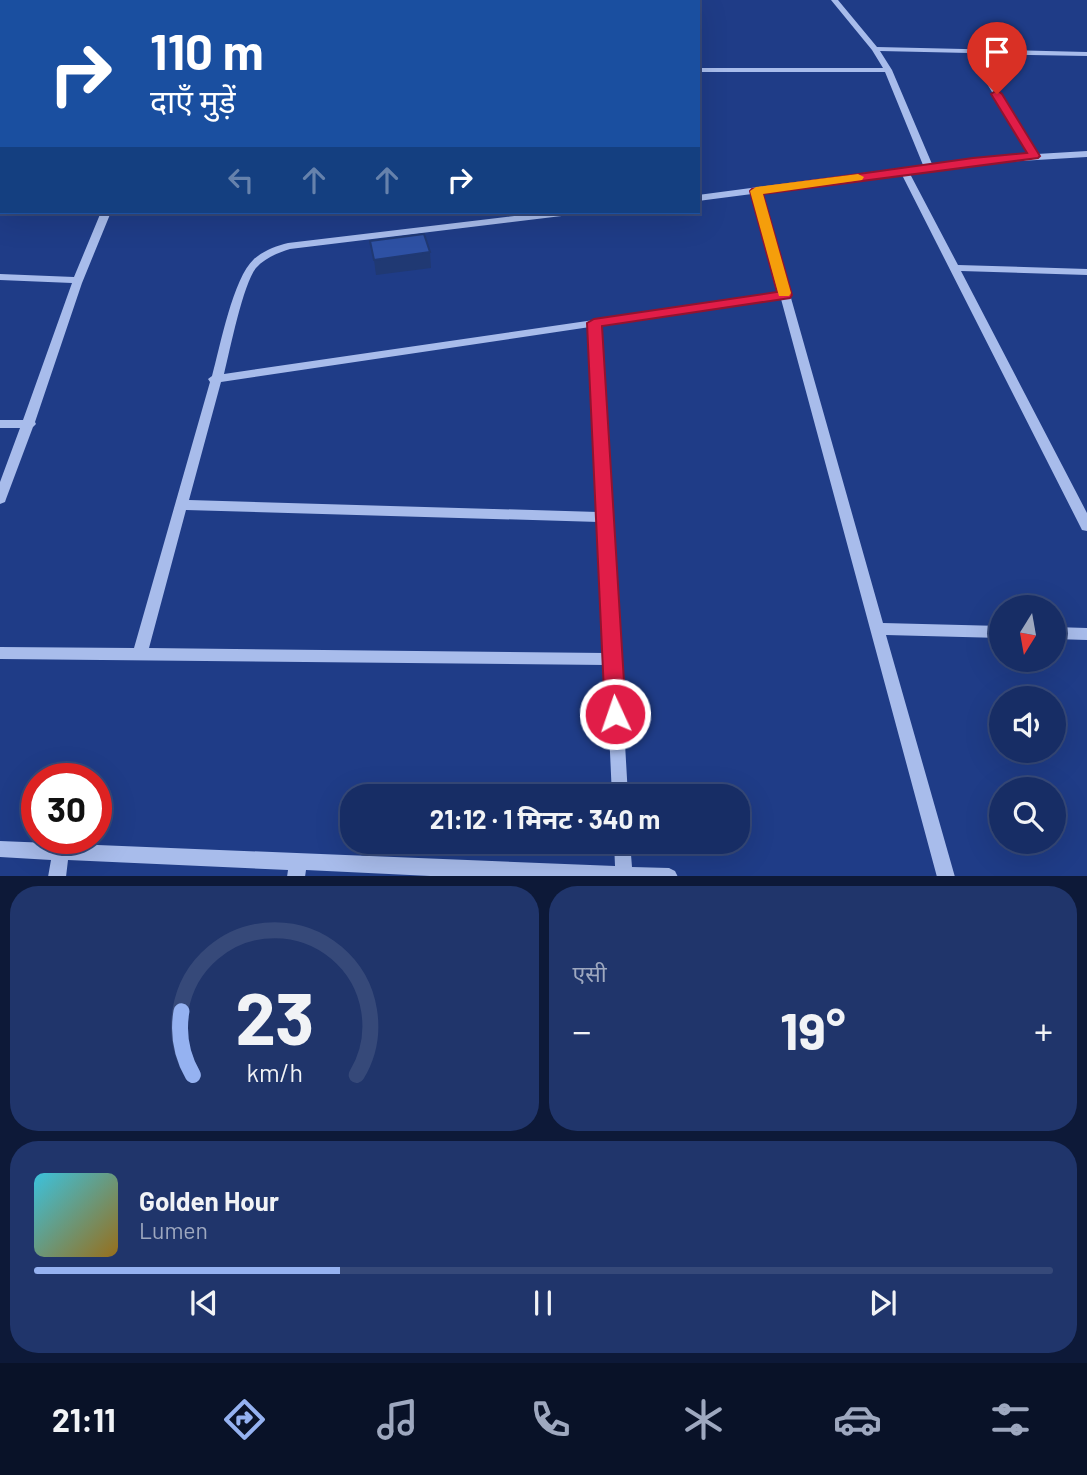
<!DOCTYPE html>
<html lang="hi">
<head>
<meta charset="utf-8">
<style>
	body { margin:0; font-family:Barlow,"Noto Sans Devanagari",sans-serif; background:#20356b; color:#f1f3f6; height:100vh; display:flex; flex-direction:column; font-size:26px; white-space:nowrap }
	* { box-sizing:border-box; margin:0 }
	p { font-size:23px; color:#9ea8bf }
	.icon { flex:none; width:38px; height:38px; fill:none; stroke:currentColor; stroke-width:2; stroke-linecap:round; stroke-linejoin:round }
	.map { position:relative; height:876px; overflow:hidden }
	.details { display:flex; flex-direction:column; gap:10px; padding:10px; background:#0d1938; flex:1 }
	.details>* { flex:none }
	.top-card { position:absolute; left:0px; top:0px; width:700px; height:214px; box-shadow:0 7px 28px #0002,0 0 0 2px #364979; background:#1a4fa0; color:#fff; overflow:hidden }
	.needle { width:46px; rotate:191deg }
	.buttons { position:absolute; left:989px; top:595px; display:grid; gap:14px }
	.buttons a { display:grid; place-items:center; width:77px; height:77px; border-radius:50%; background:#172d65; box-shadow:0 7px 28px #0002,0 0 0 2px #364979; font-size:35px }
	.speed { position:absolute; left:21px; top:763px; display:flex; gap:14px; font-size:35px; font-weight:700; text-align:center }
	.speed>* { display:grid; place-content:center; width:91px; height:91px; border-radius:50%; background:#172d65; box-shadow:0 7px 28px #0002,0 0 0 2px #364979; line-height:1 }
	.speed .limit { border:10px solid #d22; background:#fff; color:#111 }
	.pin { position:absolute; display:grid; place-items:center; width:60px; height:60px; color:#fff; margin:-72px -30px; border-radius:50% 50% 50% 0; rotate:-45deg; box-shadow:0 0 7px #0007 }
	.pin .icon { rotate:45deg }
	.me { position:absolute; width:77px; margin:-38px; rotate:357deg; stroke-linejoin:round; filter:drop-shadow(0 0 5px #0008) }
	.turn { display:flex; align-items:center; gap:24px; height:147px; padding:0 35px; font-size:32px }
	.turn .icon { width:91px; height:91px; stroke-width:2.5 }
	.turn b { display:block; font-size:49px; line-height:60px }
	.lanes { display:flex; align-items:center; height:66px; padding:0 35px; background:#0003; justify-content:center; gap:35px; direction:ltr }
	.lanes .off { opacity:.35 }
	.big { font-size:52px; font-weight:700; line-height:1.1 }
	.details .tile { flex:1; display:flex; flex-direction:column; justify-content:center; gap:10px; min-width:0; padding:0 24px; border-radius:28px; background:#20356b }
	.details .dial { align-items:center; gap:0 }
	.dial svg { height:182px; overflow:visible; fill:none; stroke:#364979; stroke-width:7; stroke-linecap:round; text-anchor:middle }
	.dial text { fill:#f1f3f6; stroke:none }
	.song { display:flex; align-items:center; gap:21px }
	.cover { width:84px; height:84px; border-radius:10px; background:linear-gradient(135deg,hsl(190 70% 55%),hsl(40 70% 35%)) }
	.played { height:7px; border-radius:4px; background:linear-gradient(90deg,#95b2f1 30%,#364979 30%) }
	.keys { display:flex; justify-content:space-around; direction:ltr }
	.heat { display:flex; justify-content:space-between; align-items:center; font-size:38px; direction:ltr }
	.details .tiles { flex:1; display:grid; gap:10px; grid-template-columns:1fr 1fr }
	.tile:last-child { grid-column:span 2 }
	.trip { position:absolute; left:340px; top:784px; width:410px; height:70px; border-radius:28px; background:#172d65; box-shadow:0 7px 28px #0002,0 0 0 2px #364979; font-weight:700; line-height:70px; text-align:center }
	.tabs { display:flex; height:112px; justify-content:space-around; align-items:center; background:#091228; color:#9ea8bf }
	.tabs .icon { width:49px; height:49px }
	.tabs .selected { color:#95b2f1 }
	.tabs b { font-size:32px; color:#f1f3f6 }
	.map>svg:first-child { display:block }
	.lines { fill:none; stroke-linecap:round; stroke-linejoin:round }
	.minor { fill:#a8bceb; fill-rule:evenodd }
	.shaded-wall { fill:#203973 }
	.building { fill:#2e51a4; stroke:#203973; stroke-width:2 }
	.route { fill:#e11d48; stroke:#92132f; stroke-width:2 }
	.slow { fill:#f59e0b }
</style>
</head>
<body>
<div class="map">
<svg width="1087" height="877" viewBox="0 0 1087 877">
	<rect width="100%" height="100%" fill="#1f3c87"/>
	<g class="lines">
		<path class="minor" d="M147,0H168L166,2H144Z
			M220,0H226V2H220Z
			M831,0H838L877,47L1087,52V56L977,54L1037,154L1087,151V157L973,164L909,172L958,265L1087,269V275L961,271L1087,513V531L1082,530L1080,526L901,173L761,192L883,623L1001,626V638L886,635L955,877H937L781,299L601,325L628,796H612L606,665L0,659V647L134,648L210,382L208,379L212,376C220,347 233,278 254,259C263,251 276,246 288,243L548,212H575L570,215L290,249C277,253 265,258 256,268C243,284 230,350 224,374L779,293L752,194L698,201V195L923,165L885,72H698V68H883L872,50ZM880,51L969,53L1029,155L973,158L932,164L892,70ZM590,327L598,512L189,500L221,382ZM186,510L599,522L605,653L149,648Z
			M0,13H2L0,18Z
			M0,88H2V92H0Z
			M101,212H111L82,283L35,422L36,424L33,427L6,499L5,502L0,504V482L20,428H0V420H23L72,283L0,280V274L74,277Z
			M1054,627L1087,628V640L1054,639Z
			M0,841L615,866L614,842H630L632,867L669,868L675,871L678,877H451L306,870L305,877H287L288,870L68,860L66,877H48L51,860L0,857Z"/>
	</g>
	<path class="shaded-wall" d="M430,252L431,268L376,275L374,260Z"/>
	<path class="building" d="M424,234L430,252L374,260L370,241Z"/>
	<path class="route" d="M997,90L1002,94L1040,156L1038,158L763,194L792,295L790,298L602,326L626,714L623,720L615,723L608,720L605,714L587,323L594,319L777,292L750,191L752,189L973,158L1027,153L991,94Z"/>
	<path class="slow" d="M858,174L864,177L862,180L763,194L791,293L789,296H779L750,191L756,187Z"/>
</svg>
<div class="buttons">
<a><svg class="needle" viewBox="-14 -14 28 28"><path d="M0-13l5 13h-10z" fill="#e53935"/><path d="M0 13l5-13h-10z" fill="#9ea8bf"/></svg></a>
<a><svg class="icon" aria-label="sound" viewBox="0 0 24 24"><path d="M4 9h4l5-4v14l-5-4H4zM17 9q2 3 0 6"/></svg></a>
<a><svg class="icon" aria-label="search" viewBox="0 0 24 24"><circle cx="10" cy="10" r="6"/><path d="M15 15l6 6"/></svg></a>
</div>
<div class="speed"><div class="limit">30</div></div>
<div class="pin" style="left:997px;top:94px;background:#d93025"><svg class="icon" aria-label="arrive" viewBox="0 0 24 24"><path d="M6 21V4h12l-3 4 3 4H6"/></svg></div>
<svg class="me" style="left:615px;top:714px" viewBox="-20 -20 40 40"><circle r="17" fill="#e11d48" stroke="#fff" stroke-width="3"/><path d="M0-11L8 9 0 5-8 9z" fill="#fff"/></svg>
<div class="trip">21:12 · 1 मिनट · 340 m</div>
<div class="top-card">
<div class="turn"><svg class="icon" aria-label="right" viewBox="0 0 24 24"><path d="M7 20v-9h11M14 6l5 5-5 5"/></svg><div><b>110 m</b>दाएँ मुड़ें</div></div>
<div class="lanes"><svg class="icon off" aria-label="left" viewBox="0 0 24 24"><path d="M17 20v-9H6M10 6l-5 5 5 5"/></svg><svg class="icon off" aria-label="ahead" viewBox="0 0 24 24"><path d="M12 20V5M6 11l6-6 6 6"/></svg><svg class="icon off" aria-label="ahead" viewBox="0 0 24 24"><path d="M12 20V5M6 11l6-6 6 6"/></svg><svg class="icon" aria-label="right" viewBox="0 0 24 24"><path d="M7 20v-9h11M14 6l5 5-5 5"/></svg></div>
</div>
</div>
<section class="details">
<div class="tiles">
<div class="tile dial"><svg viewBox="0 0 100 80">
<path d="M14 69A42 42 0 1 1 86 69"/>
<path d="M14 69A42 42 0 0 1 9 41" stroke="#95b2f1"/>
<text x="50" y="56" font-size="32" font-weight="700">23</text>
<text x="50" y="72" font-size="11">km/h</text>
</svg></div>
<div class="tile"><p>एसी</p>
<div class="heat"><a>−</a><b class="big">19°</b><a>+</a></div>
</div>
<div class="tile">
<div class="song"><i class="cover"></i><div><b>Golden Hour</b><p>Lumen</p></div></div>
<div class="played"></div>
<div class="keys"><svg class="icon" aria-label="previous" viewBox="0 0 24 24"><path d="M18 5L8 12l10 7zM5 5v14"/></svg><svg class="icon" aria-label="pause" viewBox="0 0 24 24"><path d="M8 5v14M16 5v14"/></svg><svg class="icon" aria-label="next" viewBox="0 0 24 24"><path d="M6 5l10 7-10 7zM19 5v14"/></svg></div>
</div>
</div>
</section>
<nav class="tabs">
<b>21:11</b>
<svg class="icon selected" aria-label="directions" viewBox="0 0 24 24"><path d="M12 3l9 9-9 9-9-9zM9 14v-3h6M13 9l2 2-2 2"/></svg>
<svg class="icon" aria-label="music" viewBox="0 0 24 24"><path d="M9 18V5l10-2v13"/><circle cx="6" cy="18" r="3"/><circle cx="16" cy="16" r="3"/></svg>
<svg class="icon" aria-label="phone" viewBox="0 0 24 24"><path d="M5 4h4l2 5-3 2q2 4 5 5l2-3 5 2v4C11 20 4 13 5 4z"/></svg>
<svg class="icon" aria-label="climate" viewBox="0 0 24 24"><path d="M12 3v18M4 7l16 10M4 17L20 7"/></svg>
<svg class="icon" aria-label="car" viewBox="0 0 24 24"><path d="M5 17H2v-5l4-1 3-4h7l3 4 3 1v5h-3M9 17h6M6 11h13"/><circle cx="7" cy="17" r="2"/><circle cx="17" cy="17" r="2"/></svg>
<svg class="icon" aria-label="filters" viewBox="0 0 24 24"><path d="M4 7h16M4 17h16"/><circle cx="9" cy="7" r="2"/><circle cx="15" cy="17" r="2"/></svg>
</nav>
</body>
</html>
